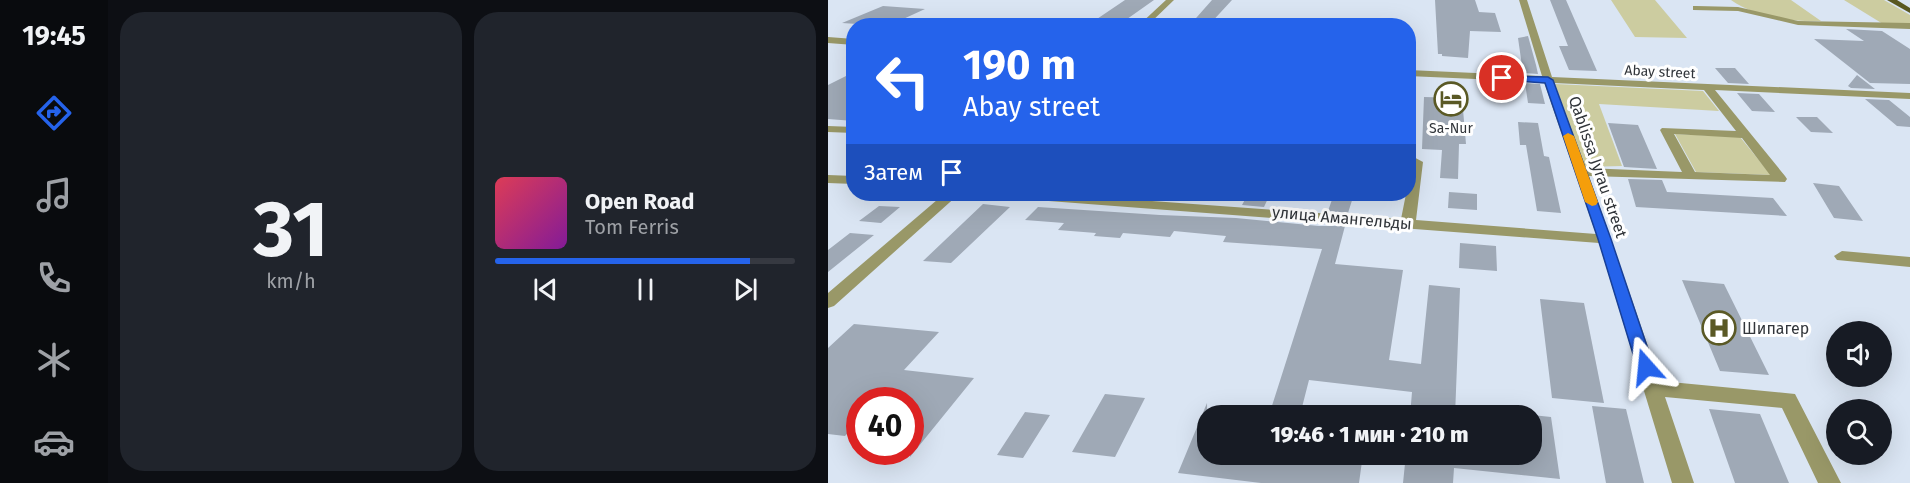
<!DOCTYPE html>
<html lang="ru">
<head>
<meta charset="utf-8">
<style>
	body { margin:0; font-family:"Fira Sans",sans-serif; background:#20242c; color:#f1f3f6; height:100vh; display:flex; flex-direction:column; font-size:22px; white-space:nowrap }
	* { box-sizing:border-box; margin:0 }
	p { font-size:20px; color:#9ea1a6 }
	.icon { flex:none; width:33px; height:33px; fill:none; stroke:currentColor; stroke-width:2; stroke-linecap:round; stroke-linejoin:round }
	.map { position:relative; flex:1; overflow:hidden }
	.side { display:flex; flex-direction:column; gap:12px; padding:12px; background:#0d0f14; width:720px }
	.side>* { flex:none }
	.hud { position:absolute; left:18px; top:18px; width:570px; height:183px; border-radius:24px; box-shadow:0 6px 24px #0002; background:#2563eb; color:#fff; overflow:hidden }
	.fabs { position:absolute; left:998px; top:321px; display:grid; gap:12px }
	.fabs a { display:grid; place-items:center; width:66px; height:66px; border-radius:50%; background:#171b24; box-shadow:0 6px 24px #0002; font-size:30px }
	.speed { position:absolute; left:18px; top:387px; display:flex; gap:12px; font-size:30px; font-weight:700; text-align:center }
	.speed>* { display:grid; place-content:center; width:78px; height:78px; border-radius:50%; background:#171b24; box-shadow:0 6px 24px #0002; line-height:1 }
	.speed .limit { border:9px solid #d22; background:#fff; color:#111 }
	.pin { position:absolute; display:grid; place-items:center; width:51px; height:51px; color:#fff; margin:-26px; border:3px solid #fff; border-radius:50%; box-shadow:0 2px 6px #0007 }
	.me { position:absolute; width:66px; margin:-33px; rotate:342deg; stroke-linejoin:round; filter:drop-shadow(0 0 4px #0008) }
	.turn { display:flex; align-items:center; gap:21px; height:126px; padding:0 18px; font-size:27px }
	.turn .icon { width:78px; height:78px; stroke-width:2.5 }
	.turn b { display:block; font-size:42px; line-height:51px }
	.then { display:flex; align-items:center; height:57px; padding:0 18px; background:#0003; gap:12px; font-size:22px }
	.side .widget { flex:1; display:flex; flex-direction:column; justify-content:center; gap:9px; min-width:0; padding:0 21px; border-radius:24px; background:#20242c }
	.side .dial { align-items:center; gap:0 }
	.dial b { font-size:78px; line-height:1 }
	.song { display:flex; align-items:center; gap:18px }
	.cover { width:72px; height:72px; border-radius:9px; background:linear-gradient(135deg,hsl(350 70% 55%),hsl(290 70% 35%)) }
	.played { height:6px; border-radius:3px; background:linear-gradient(90deg,#2563eb 85%,#363941 85%) }
	.keys { display:flex; justify-content:space-around; direction:ltr }
	.side .tiles { flex:1; display:grid; gap:12px; grid-template-columns:repeat(2,1fr) }
	.trip { position:absolute; left:369px; top:405px; width:345px; height:60px; border-radius:24px; background:#171b24; box-shadow:0 6px 24px #0002; font-weight:800; line-height:60px; text-align:center }
	main { display:flex; flex:1; min-height:0 }
	.tab-bar { display:flex; flex-direction:column; width:108px; justify-content:space-around; align-items:center; background:#090b0e; color:#9ea1a6 }
	.tab-bar .icon { width:42px; height:42px }
	.tab-bar .active { color:#2563eb }
	.tab-bar b { font-size:27px; color:#f1f3f6 }
	.map>svg:first-child { display:block }
	.green { fill:#cccca0 }
	.building { fill:#9fa9b6 }
	.lines { fill:none; stroke-linecap:round; stroke-linejoin:round }
	.minor { fill:#999868; fill-rule:evenodd }
	.major { fill:#595821; fill-rule:evenodd }
	.route { fill:#2563eb; stroke:#184099; stroke-width:1.5 }
	.slow { fill:#f59e0b }
	.labels { text-anchor:middle; dominant-baseline:central; stroke-width:6; stroke-linejoin:round; paint-order:stroke }
	.far-street-label { font-size:14px; fill:#31353a; stroke:#fff }
	.far-poi-label { font-size:14px; fill:#31353a; stroke:#fff }
	.street-label { font-size:16px; fill:#31353a; stroke:#fff }
	.poi-label { font-size:16px; fill:#31353a; stroke:#fff; text-anchor:start }
</style>
</head>
<body>
<main>
<nav class="tab-bar">
<b>19:45</b>
<svg class="icon active" aria-label="directions" viewBox="0 0 24 24"><path d="M12 3l9 9-9 9-9-9zM9 14v-3h6M13 9l2 2-2 2"/></svg>
<svg class="icon" aria-label="music" viewBox="0 0 24 24"><path d="M9 18V5l10-2v13"/><circle cx="6" cy="18" r="3"/><circle cx="16" cy="16" r="3"/></svg>
<svg class="icon" aria-label="phone" viewBox="0 0 24 24"><path d="M5 4h4l2 5-3 2q2 4 5 5l2-3 5 2v4C11 20 4 13 5 4z"/></svg>
<svg class="icon" aria-label="climate" viewBox="0 0 24 24"><path d="M12 3v18M4 7l16 10M4 17L20 7"/></svg>
<svg class="icon" aria-label="car" viewBox="0 0 24 24"><path d="M5 17H2v-5l4-1 3-4h7l3 4 3 1v5h-3M9 17h6M6 11h13"/><circle cx="7" cy="17" r="2"/><circle cx="17" cy="17" r="2"/></svg>
</nav>
<section class="side">
<div class="tiles">
<div class="widget dial"><b>31</b><p>km/h</p></div>
<div class="widget">
<div class="song"><i class="cover"></i><div><b>Open Road</b><p>Tom Ferris</p></div></div>
<div class="played"></div>
<div class="keys"><svg class="icon" aria-label="previous" viewBox="0 0 24 24"><path d="M18 5L8 12l10 7zM5 5v14"/></svg><svg class="icon" aria-label="pause" viewBox="0 0 24 24"><path d="M8 5v14M16 5v14"/></svg><svg class="icon" aria-label="next" viewBox="0 0 24 24"><path d="M6 5l10 7-10 7zM19 5v14"/></svg></div>
</div>
</div>
</section>
<div class="map">
<svg width="1082" height="483" viewBox="0 0 1082 483">
	<rect width="100%" height="100%" fill="#dae5f3"/>
	<path class="green" d="M783,0H827L859,38L807,37Z
		M903,0H963L993,21C964,22 927,17 903,0Z
		M1016,0H1056L1082,15V25L1055,24Z
		M727,84L875,91L891,111L771,104L794,166L757,167Z
		M847,134L912,137L943,175L868,172Z"/>
	<path class="building" d="M297,0H326L292,24L263,23Z
		M384,0H404L380,26H361Z
		M607,0H647L651,12L667,13L673,32L642,31L640,58L614,56V54H610Z
		M722,0H738L769,71L741,70L731,46H740Z
		M55,6L97,9L60,26L14,23Z
		M1018,29L1054,31L1082,49V84L1042,83L986,39L1036,41Z
		M700,36L708,65L710,74L695,73L690,38Z
		M887,68H907L921,84L900,83Z
		M26,72V121L0,119V85Z
		M1029,75L1047,89L1023,88L1020,86Z
		M697,83L712,84L717,104L700,103Z
		M909,93L931,94L947,112L924,111Z
		M596,97L634,98L638,144H631L630,179L612,178L614,150L594,149Z
		M1037,99L1061,100L1082,117V127L1069,126Z
		M968,117H989L1005,133L983,132Z
		M690,122L710,123L716,156L721,157L733,213L709,211L698,145H692Z
		M780,123L810,125L829,169L796,167Z
		M800,179L834,180L839,192L945,198L959,216L808,207Z
		M985,183L1011,186L1035,221L1006,218Z
		M621,192L649,194V210L620,208Z
		M420,194H442L436,207L414,205Z
		M506,194H526L520,213L500,211Z
		M155,204L182,207L123,263L95,261Z
		M51,206L72,207L53,223L31,221Z
		M210,207L332,215L408,218L491,226H517L507,264L575,270L561,360L593,364L601,285L632,288L627,416H582L584,392L481,380L472,415L442,412L494,249L395,242L398,236L346,231L342,237L295,233L292,238L266,236L268,233L230,230L236,223L197,220Z
		M22,233L46,235L0,272V250Z
		M632,243L668,246L669,271L631,268Z
		M854,280L896,284L941,375L892,371Z
		M712,299L756,303L776,403L724,398Z
		M26,324L111,332L76,370L146,378L82,457V400H32V419L17,436L0,434V348Z
		M277,394L317,398L287,457L244,452Z
		M379,403L380,454H535L531,483H433L350,473Z
		M764,406L798,409L816,483H778Z
		M881,409L932,414L961,483H907Z
		M197,412L222,415L195,458L169,455Z
		M704,415L723,417L732,479L626,468L625,483H575L578,454H704Z"/>
	<g class="lines">
		<path class="minor" d="M338,0H346L319,26H310Z
			M691,0H699L724,77L1082,93V99L887,90L957,176L959,179L957,182L761,176L832,381L967,394L1013,483H990L954,408L837,397L866,483H844L771,243L180,198L173,194H228L573,219L578,194H580L582,164L580,154L595,162L588,220L768,234L716,82L580,76V70L714,76ZM726,83L876,90L908,131L834,128L832,130L854,172L758,168ZM846,134L914,138L942,175L867,172Z
			M868,6L910,7L970,21L1082,23V29L970,25L910,11L865,10V6Z
			M0,37L26,39V45L0,43Z
			M0,126L26,127V133L0,132Z
			M0,175L26,176V184L0,183Z
			M116,194H131L6,306L0,308V293Z
			M1014,251L1082,257V267L1009,260L1006,256Z"/>
		<path class="major" d="M1059,0H1069L1082,8V13Z"/>
	</g>
	<path class="route" d="M670,76L720,77L725,80L783,239L826,367L824,372L818,374L812,372L809,367L770,239L717,83L674,80L669,78Z"/>
	<path class="slow" d="M740,133L746,136L770,202L768,205L764,206L757,202L735,136Z"/>
	<defs>
		<symbol id="hotel-ring" viewBox="-11 -11 22 22"><circle r="9.5" fill="#fff" stroke="#5a5925" stroke-width="1.5"/><path d="M-6-4.5h1.5V1H6V5H4.5V3h-9V5H-6ZM-4 0a1.8 1.8 0 1 1 3.6 0ZM.5 0V-2.5h3Q6-2.5 6 0Z" fill="#5a5925"/></symbol>
		<symbol id="hospital-ring" viewBox="-11 -11 22 22"><circle r="9.5" fill="#fff" stroke="#5a5925" stroke-width="1.5"/><path d="M-5-5h3v3.5h4V-5h3V5h-3V1.5h-4V5h-3Z" fill="#5a5925"/></symbol>
	</defs>
	<g fill-rule="evenodd">
		<use href="#hotel-ring" x="604" y="80" width="38" height="38"/>
		<use href="#hospital-ring" x="872" y="309" width="38" height="38"/>
	</g>
	<g class="labels">
		<g class="far-street-label">
			<text transform="translate(832 72) rotate(3)">Abay street</text>
		</g>
		<g class="far-poi-label">
			<text x="623" y="128">Sa-Nur</text>
		</g>
		<g class="street-label">
			<text transform="translate(770 167) rotate(71)">Qablissa Jyrau street</text>
			<text transform="translate(514 218) rotate(5)">улица Амангельды</text>
		</g>
		<g class="poi-label">
			<text x="914" y="328">Шипагер</text>
		</g>
	</g>
</svg>
<div class="fabs">
<a><svg class="icon" aria-label="sound" viewBox="0 0 24 24"><path d="M4 9h4l5-4v14l-5-4H4zM17 9q2 3 0 6"/></svg></a>
<a><svg class="icon" aria-label="search" viewBox="0 0 24 24"><circle cx="10" cy="10" r="6"/><path d="M15 15l6 6"/></svg></a>
</div>
<div class="speed"><div class="limit">40</div></div>
<div class="pin" style="left:674px;top:78px;background:#d93025"><svg class="icon" aria-label="arrive" viewBox="0 0 24 24"><path d="M6 21V4h12l-3 4 3 4H6"/></svg></div>
<svg class="me" style="left:818px;top:367px" viewBox="-20 -20 40 40"><path d="M0-17L14 15 0 8-14 15z" fill="#2563eb" stroke="#fff" stroke-width="4"/></svg>
<div class="trip">19:46 · 1 мин · 210 m</div>
<div class="hud">
<div class="turn"><svg class="icon" aria-label="left" viewBox="0 0 24 24"><path d="M17 20v-9H6M10 6l-5 5 5 5"/></svg><div><b>190 m</b>Abay street</div></div>
<div class="then">Затем<svg class="icon" aria-label="arrive" viewBox="0 0 24 24"><path d="M6 21V4h12l-3 4 3 4H6"/></svg></div>
</div>
</div>
</main>
</body>
</html>
